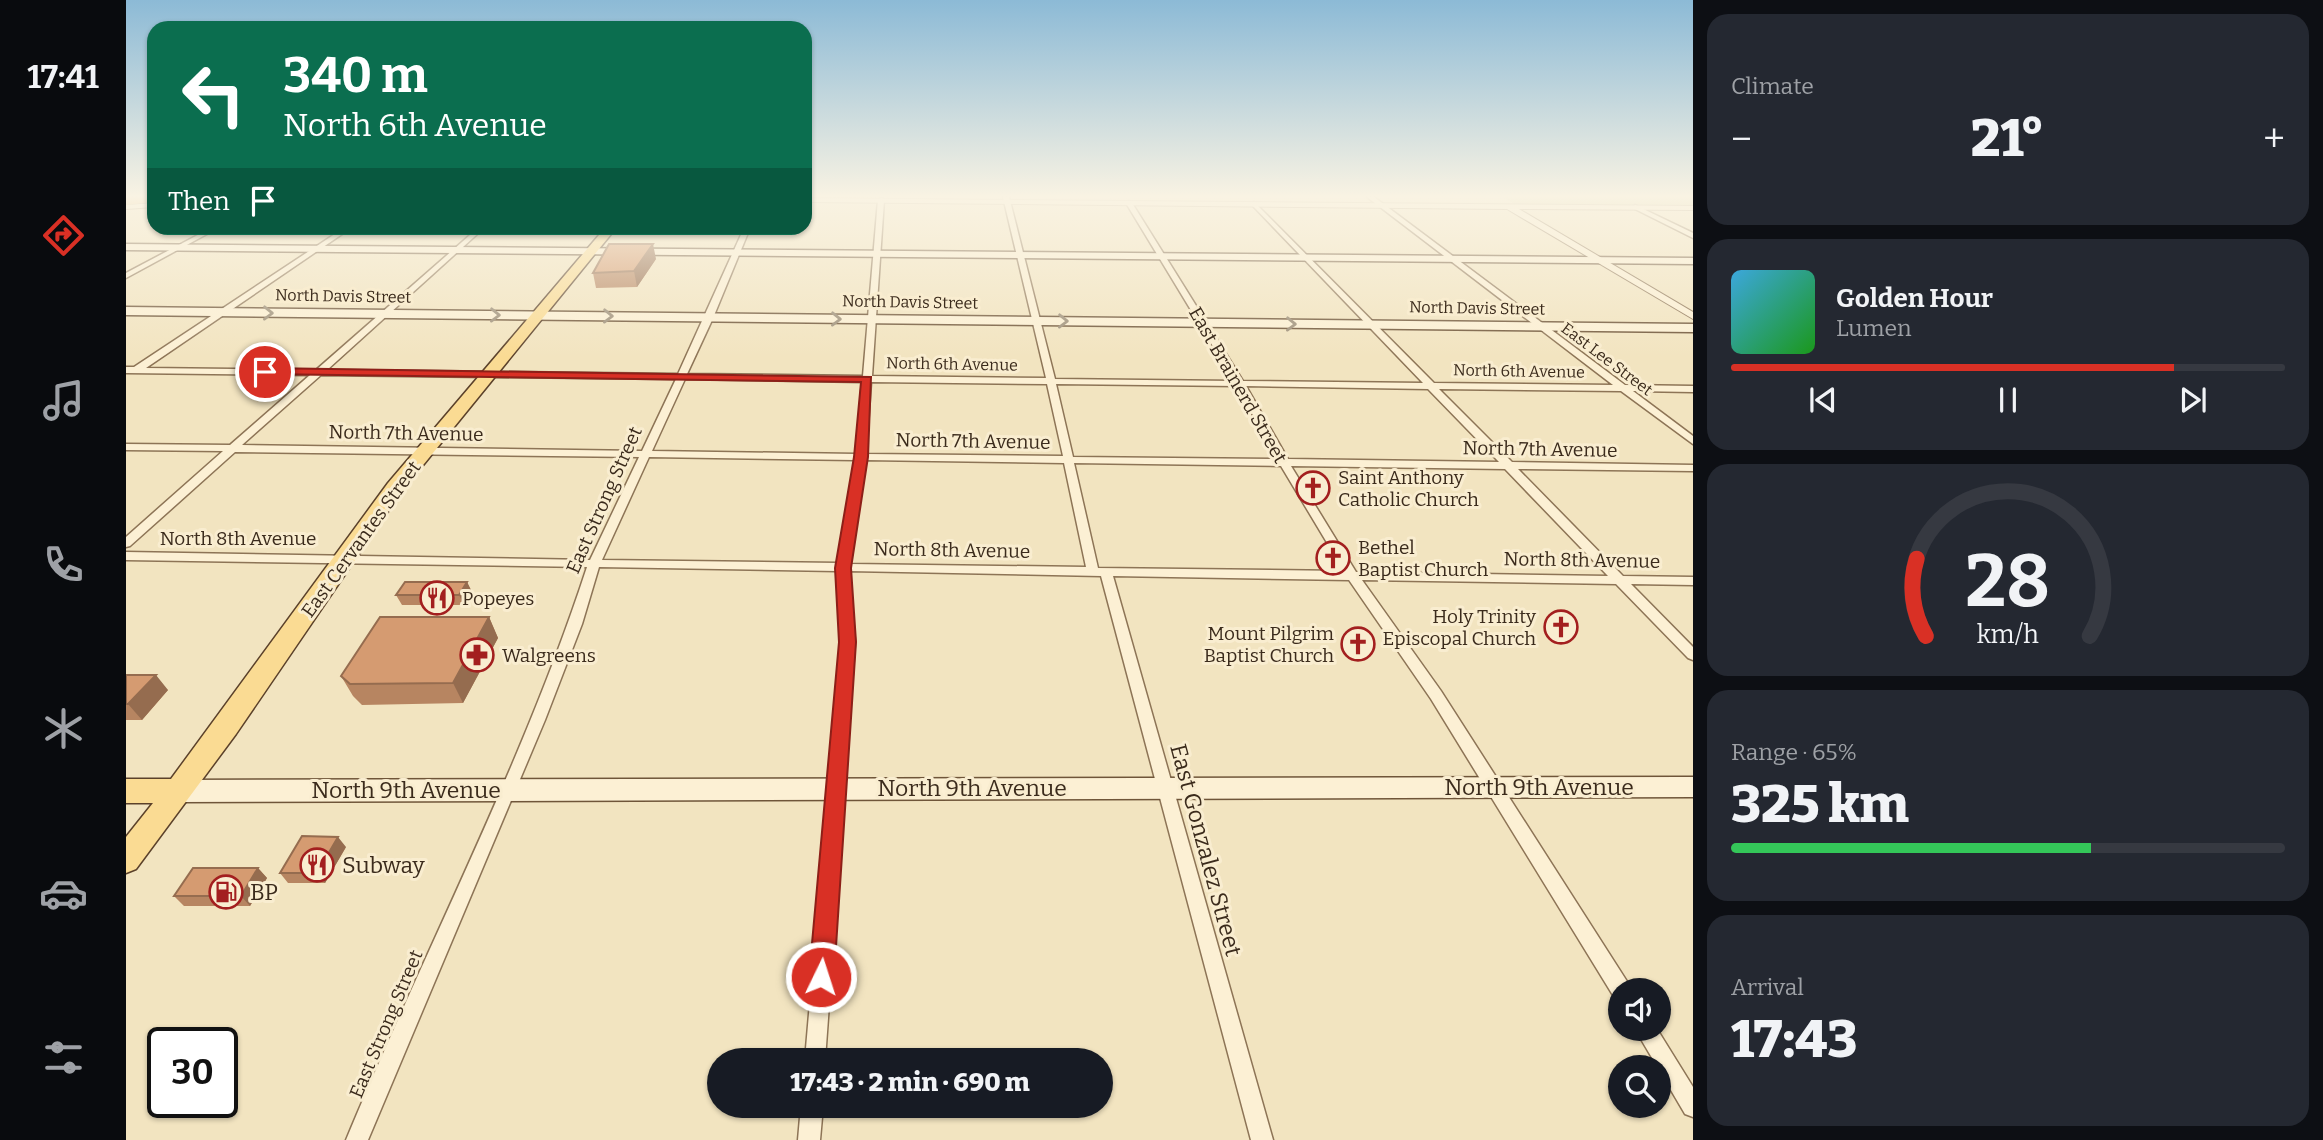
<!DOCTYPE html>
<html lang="en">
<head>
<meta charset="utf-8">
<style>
	body { margin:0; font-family:Bitter,serif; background:#242831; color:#f1f3f6; height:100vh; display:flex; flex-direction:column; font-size:26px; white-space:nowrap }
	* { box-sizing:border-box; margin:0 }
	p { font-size:23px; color:#9ea1a6 }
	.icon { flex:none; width:38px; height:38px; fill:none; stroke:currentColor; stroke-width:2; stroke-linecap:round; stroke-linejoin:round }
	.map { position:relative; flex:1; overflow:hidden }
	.details { display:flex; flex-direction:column; gap:14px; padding:14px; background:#0d0f14; width:630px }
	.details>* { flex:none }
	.banner { position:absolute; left:21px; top:21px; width:665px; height:214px; border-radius:21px; box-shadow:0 2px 5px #0004; background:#0b6e4f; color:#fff; overflow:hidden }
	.buttons { position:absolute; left:1482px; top:978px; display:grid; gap:14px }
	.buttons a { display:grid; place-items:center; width:63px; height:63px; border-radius:50%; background:#171b24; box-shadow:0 2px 5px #0004; font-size:35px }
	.speed { position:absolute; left:21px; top:1027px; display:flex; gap:14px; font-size:35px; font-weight:700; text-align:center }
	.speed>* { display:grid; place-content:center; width:91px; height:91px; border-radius:50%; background:#171b24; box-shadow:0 2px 5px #0004; line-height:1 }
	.speed .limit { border:4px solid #111; border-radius:10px; background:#fff; color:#111 }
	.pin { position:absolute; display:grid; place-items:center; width:60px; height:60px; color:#fff; margin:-30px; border:4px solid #fff; border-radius:50%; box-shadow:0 2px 7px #0007 }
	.me { position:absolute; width:77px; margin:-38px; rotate:4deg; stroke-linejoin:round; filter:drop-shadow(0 0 5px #0008) }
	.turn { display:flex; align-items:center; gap:24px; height:147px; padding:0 21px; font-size:32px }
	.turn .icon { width:91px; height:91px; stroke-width:2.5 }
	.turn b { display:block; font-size:49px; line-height:60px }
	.then { display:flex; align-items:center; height:66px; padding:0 21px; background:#0003; gap:14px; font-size:26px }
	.big { font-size:52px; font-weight:800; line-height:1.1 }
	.details .card { flex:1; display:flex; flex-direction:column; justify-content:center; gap:10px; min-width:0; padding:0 24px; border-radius:21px; background:#242831 }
	.details .dial { align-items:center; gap:0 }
	.dial svg { height:182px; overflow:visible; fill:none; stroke:#363941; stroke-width:7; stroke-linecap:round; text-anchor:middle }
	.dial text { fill:#f1f3f6; stroke:none }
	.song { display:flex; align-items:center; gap:21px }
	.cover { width:84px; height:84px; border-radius:10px; background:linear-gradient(135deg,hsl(200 70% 55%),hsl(120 70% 35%)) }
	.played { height:7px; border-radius:4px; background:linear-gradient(90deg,#d93025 80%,#363941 80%) }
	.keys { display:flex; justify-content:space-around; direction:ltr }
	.heat { display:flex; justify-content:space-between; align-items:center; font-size:38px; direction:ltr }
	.charge { height:10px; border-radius:5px; background:linear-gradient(90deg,#34c759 65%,#363941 0) }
	.trip { position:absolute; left:581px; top:1048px; width:406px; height:70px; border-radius:35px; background:#171b24; box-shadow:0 2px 5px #0004; font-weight:800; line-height:70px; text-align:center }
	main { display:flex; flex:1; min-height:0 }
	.menu { display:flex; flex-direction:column; width:126px; justify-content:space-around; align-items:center; background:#090b0e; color:#9ea1a6 }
	.menu .icon { width:49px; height:49px }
	.menu .current { color:#d93025 }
	.menu b { font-size:32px; color:#f1f3f6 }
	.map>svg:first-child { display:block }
	.green { fill:#cad292 }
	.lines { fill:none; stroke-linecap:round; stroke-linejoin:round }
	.minor-casing { stroke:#8d7456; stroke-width:3 }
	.tertiary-casing { stroke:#8d7456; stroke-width:2 }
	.secondary-casing { stroke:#6f5539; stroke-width:3 }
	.primary-casing { stroke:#5b412a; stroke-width:3 }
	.motorway-casing { stroke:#5b412a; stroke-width:3 }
	.minor { fill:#fcf0d4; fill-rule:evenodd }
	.tertiary { fill:#fcf0d4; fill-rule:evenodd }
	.secondary { fill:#fcf0d4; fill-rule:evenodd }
	.primary { fill:#fadb93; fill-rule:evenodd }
	.motorway { fill:#eba447; fill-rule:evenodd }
	.wall { fill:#b78561 }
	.shaded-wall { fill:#956c4f }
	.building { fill:#d59b71; stroke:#956c4f; stroke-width:2 }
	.oneway { stroke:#9c8e78 }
	.route { fill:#d93025; stroke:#8d1f18; stroke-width:2 }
	.labels { text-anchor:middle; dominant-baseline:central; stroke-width:6; stroke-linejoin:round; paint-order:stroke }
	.far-street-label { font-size:16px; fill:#3b2b1c; stroke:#f9edd0 }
	.street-label { font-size:19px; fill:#3b2b1c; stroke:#f9edd0 }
	.poi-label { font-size:19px; fill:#3b2b1c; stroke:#f9edd0; text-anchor:start }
	.near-street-label { font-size:23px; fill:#3b2b1c; stroke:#f9edd0 }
	.near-poi-label { font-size:23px; fill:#3b2b1c; stroke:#f9edd0; text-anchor:start }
</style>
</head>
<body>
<main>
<nav class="menu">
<b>17:41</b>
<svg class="icon current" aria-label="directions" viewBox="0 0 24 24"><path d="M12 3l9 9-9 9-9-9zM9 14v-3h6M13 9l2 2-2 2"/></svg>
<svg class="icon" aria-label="music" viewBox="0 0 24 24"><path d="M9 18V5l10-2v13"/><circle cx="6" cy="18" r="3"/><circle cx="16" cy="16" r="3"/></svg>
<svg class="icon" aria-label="phone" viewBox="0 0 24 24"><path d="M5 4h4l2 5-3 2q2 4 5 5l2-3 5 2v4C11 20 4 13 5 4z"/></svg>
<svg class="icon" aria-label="climate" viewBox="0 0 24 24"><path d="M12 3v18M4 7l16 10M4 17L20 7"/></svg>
<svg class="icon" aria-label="car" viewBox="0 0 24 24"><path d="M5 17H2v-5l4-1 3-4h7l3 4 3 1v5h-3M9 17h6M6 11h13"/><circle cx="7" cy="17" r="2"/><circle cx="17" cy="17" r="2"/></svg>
<svg class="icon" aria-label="filters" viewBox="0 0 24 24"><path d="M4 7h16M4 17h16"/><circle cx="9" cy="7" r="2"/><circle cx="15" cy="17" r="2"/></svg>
</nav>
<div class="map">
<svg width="1567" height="1140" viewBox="0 0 1567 1140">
	<rect width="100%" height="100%" fill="#f2e4c0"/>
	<path class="green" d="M1377,197H1567V206L1390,205Z"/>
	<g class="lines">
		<defs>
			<path id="minor" d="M877,197H883L929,379L1108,381L1000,203L1003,201L1006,203L1117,381L1297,383L1126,205L1128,202L1308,383L1487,385L1241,197H1248L1499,385L1567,386V392L1507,391L1567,436V444L1495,391L1313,389L1386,462L1567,465V471L1392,469L1497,576L1567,577V585L1505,584L1567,647V660L1562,658L1490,584L1236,580L1315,691L1502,983L1504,990H1494V999L1488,997L1305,699L1223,580L987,576L1147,1140H1125L975,576L723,571L729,642L699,1060H679L715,642L711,571L473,567L456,624L419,720L242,1140H220C299,949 397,764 461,567L0,560V552L464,560L513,457L109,452L4,546L0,547V537L97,451L0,450V444L104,445L184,375L0,373V367H8L218,228H225L20,368L190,370L352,228H358L201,370L552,374L618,228H624L587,318L561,374L737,376L752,200L755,198L758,200L746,376L920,378ZM195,375L550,379L516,451L116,445ZM559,379L736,382L730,454L526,451ZM745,382L921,384L937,456L740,454ZM930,384L1111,386L1151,459L947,457ZM1120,386L1302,389L1373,462L1162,459ZM523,457L729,460L712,563L476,560ZM740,460L938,463L960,567L724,564ZM948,463L1155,466L1218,571L972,568ZM1165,466L1379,469L1482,576L1230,572Z
				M1509,205L1567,233V238L1507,208Z
				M85,228H92L0,278V273Z
				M1509,1029H1531L1567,1087V1117L1559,1114Z
				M675,1106H697L694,1140H672Z"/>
			<path id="tertiary" d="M679,198L1567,206V210L1393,209L1567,312V319L1381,209L679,202Z
				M28,203V207L0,209V205Z"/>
			<path id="secondary" d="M0,244L1567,258V264L0,250Z
				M0,307L1567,324V332L0,315Z
				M1567,777V797L53,802L44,798L40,791L44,784L53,780Z"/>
			<path id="primary" d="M479,228H490L276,491L110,734L10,869L0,873V837L27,803H0V779H45L262,483Z"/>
			<path id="motorway" d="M0,197H28V202L0,205Z"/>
		</defs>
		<use href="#minor" class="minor-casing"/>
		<use href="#tertiary" class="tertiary-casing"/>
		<use href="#secondary" class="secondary-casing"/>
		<use href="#primary" class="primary-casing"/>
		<use href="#motorway" class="motorway-casing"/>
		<use href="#minor" class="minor"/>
		<use href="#tertiary" class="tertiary"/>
		<use href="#secondary" class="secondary"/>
		<use href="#primary" class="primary"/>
		<use href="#motorway" class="motorway"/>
	</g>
	<path class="wall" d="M530,259L511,287L470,288L467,273Z
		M341,582L346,592L338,605H276L270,595Z
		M363,617L372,638L337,703L236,705L227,696L215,676Z
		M0,675L42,690L16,720H0Z
		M220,847L199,883H162L154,873Z
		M132,868L141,878L124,906H58L48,896Z"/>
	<path class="shaded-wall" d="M527,244L530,259L511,287L508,271Z
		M341,582L346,592L338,605L333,595Z
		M363,617L372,638L337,703L327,683Z
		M30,675L42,690L16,720L2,704Z
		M212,837L220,847L199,883L191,873Z
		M132,868L141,878L124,906L115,896Z"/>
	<path class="building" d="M483,244H527L508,271L467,273Z
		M279,582H341L333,595H270Z
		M254,617H363L327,683L224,684L215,676Z
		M0,675H30L2,704H0Z
		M176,836L212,837L191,873H154Z
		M67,868H132L115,896H48Z"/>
	<defs><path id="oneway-chevron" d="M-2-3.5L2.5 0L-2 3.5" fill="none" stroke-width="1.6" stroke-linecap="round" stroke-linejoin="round" transform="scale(1.75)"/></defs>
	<g class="oneway">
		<use href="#oneway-chevron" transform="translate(142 313) rotate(1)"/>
		<use href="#oneway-chevron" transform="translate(369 315) rotate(1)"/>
		<use href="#oneway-chevron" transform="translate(482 316) rotate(1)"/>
		<use href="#oneway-chevron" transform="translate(710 319) rotate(1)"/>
		<use href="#oneway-chevron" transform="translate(937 321) rotate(1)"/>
		<use href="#oneway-chevron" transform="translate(1165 324) rotate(1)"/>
	</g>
	<linearGradient id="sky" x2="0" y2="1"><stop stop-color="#8cbad6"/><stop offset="0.55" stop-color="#f9f3e3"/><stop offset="1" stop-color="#f9f3e3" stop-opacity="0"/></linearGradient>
	<rect width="1567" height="357" fill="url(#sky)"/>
	<path class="route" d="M139,368L745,377L742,457L725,568L730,642L708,977L704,986L695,990L687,986L683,977L713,642L709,568L728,457L735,382L135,374L134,372Z"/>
	<defs>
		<symbol id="church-ring" viewBox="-11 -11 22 22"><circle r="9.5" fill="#f9edd0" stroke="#a31f1f" stroke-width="1.5"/><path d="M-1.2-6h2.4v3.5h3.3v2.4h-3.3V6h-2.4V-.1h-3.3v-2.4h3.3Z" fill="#a31f1f"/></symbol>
		<symbol id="restaurant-ring" viewBox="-11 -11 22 22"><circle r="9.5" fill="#f9edd0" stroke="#a31f1f" stroke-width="1.5"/><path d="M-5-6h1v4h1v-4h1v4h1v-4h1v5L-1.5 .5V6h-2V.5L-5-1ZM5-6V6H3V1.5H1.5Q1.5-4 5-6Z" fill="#a31f1f"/></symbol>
		<symbol id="pharmacy-ring" viewBox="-11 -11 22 22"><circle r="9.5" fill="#f9edd0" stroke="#a31f1f" stroke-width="1.5"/><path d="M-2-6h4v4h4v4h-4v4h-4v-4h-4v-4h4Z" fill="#a31f1f"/></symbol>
		<symbol id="fuel-ring" viewBox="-11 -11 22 22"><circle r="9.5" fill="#f9edd0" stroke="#a31f1f" stroke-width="1.5"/><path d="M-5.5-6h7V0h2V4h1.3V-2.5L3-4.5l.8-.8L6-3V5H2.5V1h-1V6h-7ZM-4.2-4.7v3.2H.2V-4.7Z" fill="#a31f1f"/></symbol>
	</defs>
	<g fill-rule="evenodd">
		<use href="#church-ring" x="1168" y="469" width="38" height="38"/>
		<use href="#church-ring" x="1188" y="539" width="38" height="38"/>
		<use href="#restaurant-ring" x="292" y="579" width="38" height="38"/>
		<use href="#church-ring" x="1416" y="608" width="38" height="38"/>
		<use href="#church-ring" x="1213" y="625" width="38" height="38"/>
		<use href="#pharmacy-ring" x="332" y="636" width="38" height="38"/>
		<use href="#restaurant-ring" x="172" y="846" width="38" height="38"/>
		<use href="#fuel-ring" x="81" y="873" width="38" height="38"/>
	</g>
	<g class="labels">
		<g class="far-street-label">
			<text transform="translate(217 296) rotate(1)">North Davis Street</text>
			<text transform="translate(784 302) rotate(1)">North Davis Street</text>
			<text transform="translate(1351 308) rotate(1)">North Davis Street</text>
			<text transform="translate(1481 359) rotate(37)">East Lee Street</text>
			<text transform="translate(826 364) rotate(1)">North 6th Avenue</text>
			<text transform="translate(1393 371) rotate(1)">North 6th Avenue</text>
		</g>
		<g class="street-label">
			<text transform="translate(1112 385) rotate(60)">East Brainerd Street</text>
			<text transform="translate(280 433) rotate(1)">North 7th Avenue</text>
			<text transform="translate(847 441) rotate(1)">North 7th Avenue</text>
			<text transform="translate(1414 449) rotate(1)">North 7th Avenue</text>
			<text transform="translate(478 500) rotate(-66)">East Strong Street</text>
			<text x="112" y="538">North 8th Avenue</text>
			<text transform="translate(235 539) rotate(-54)">East Cervantes Street</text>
			<text transform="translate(826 550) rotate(1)">North 8th Avenue</text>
			<text transform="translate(1456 560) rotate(1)">North 8th Avenue</text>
			<text transform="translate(260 1024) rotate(-67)">East Strong Street</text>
		</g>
		<g class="poi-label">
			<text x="1212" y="477">Saint Anthony<tspan x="1212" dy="22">Catholic Church</tspan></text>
			<text x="1232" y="547">Bethel<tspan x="1232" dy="22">Baptist Church</tspan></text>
			<text x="336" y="598">Popeyes</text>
			<text x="1410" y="616" text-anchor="end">Holy Trinity<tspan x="1410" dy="22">Episcopal Church</tspan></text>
			<text x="1208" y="633" text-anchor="end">Mount Pilgrim<tspan x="1208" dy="22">Baptist Church</tspan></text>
			<text x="376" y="655">Walgreens</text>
		</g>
		<g class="near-street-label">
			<text x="1413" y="787">North 9th Avenue</text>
			<text x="846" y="788">North 9th Avenue</text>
			<text x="280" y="790">North 9th Avenue</text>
			<text transform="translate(1080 850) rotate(75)">East Gonzalez Street</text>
		</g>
		<g class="near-poi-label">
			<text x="216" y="865">Subway</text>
			<text x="124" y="892">BP</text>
		</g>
	</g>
</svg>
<div class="buttons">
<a><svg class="icon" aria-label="sound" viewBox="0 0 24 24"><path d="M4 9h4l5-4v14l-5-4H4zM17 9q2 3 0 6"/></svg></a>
<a><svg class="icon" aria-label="search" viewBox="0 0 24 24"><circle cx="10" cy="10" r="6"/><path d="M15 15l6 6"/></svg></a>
</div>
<div class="speed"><div class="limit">30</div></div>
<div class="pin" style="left:139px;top:372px;background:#d93025"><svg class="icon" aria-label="arrive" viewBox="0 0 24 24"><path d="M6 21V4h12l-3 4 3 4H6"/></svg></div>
<svg class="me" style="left:695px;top:977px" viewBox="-20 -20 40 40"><circle r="17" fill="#d93025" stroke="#fff" stroke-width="3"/><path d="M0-11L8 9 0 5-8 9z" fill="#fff"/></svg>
<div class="trip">17:43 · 2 min · 690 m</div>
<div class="banner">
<div class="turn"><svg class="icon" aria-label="left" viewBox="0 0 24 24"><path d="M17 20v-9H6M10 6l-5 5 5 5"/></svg><div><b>340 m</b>North 6th Avenue</div></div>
<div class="then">Then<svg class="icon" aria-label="arrive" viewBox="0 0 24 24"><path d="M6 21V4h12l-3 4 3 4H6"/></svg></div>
</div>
</div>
<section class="details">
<div class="card"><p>Climate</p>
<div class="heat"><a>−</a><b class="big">21°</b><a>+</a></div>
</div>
<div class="card">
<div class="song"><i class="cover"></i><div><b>Golden Hour</b><p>Lumen</p></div></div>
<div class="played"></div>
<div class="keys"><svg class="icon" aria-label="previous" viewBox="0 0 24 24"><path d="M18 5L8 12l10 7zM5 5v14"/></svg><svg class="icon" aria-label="pause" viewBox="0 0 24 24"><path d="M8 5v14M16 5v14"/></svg><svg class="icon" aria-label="next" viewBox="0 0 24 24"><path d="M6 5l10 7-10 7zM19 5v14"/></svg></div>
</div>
<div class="card dial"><svg viewBox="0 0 100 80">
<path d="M14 69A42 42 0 1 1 86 69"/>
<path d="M14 69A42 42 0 0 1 10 35" stroke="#d93025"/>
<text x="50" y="56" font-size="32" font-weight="700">28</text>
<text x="50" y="72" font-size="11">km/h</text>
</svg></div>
<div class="card"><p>Range · 65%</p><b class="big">325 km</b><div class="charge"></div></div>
<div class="card"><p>Arrival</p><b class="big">17:43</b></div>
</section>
</main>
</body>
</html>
